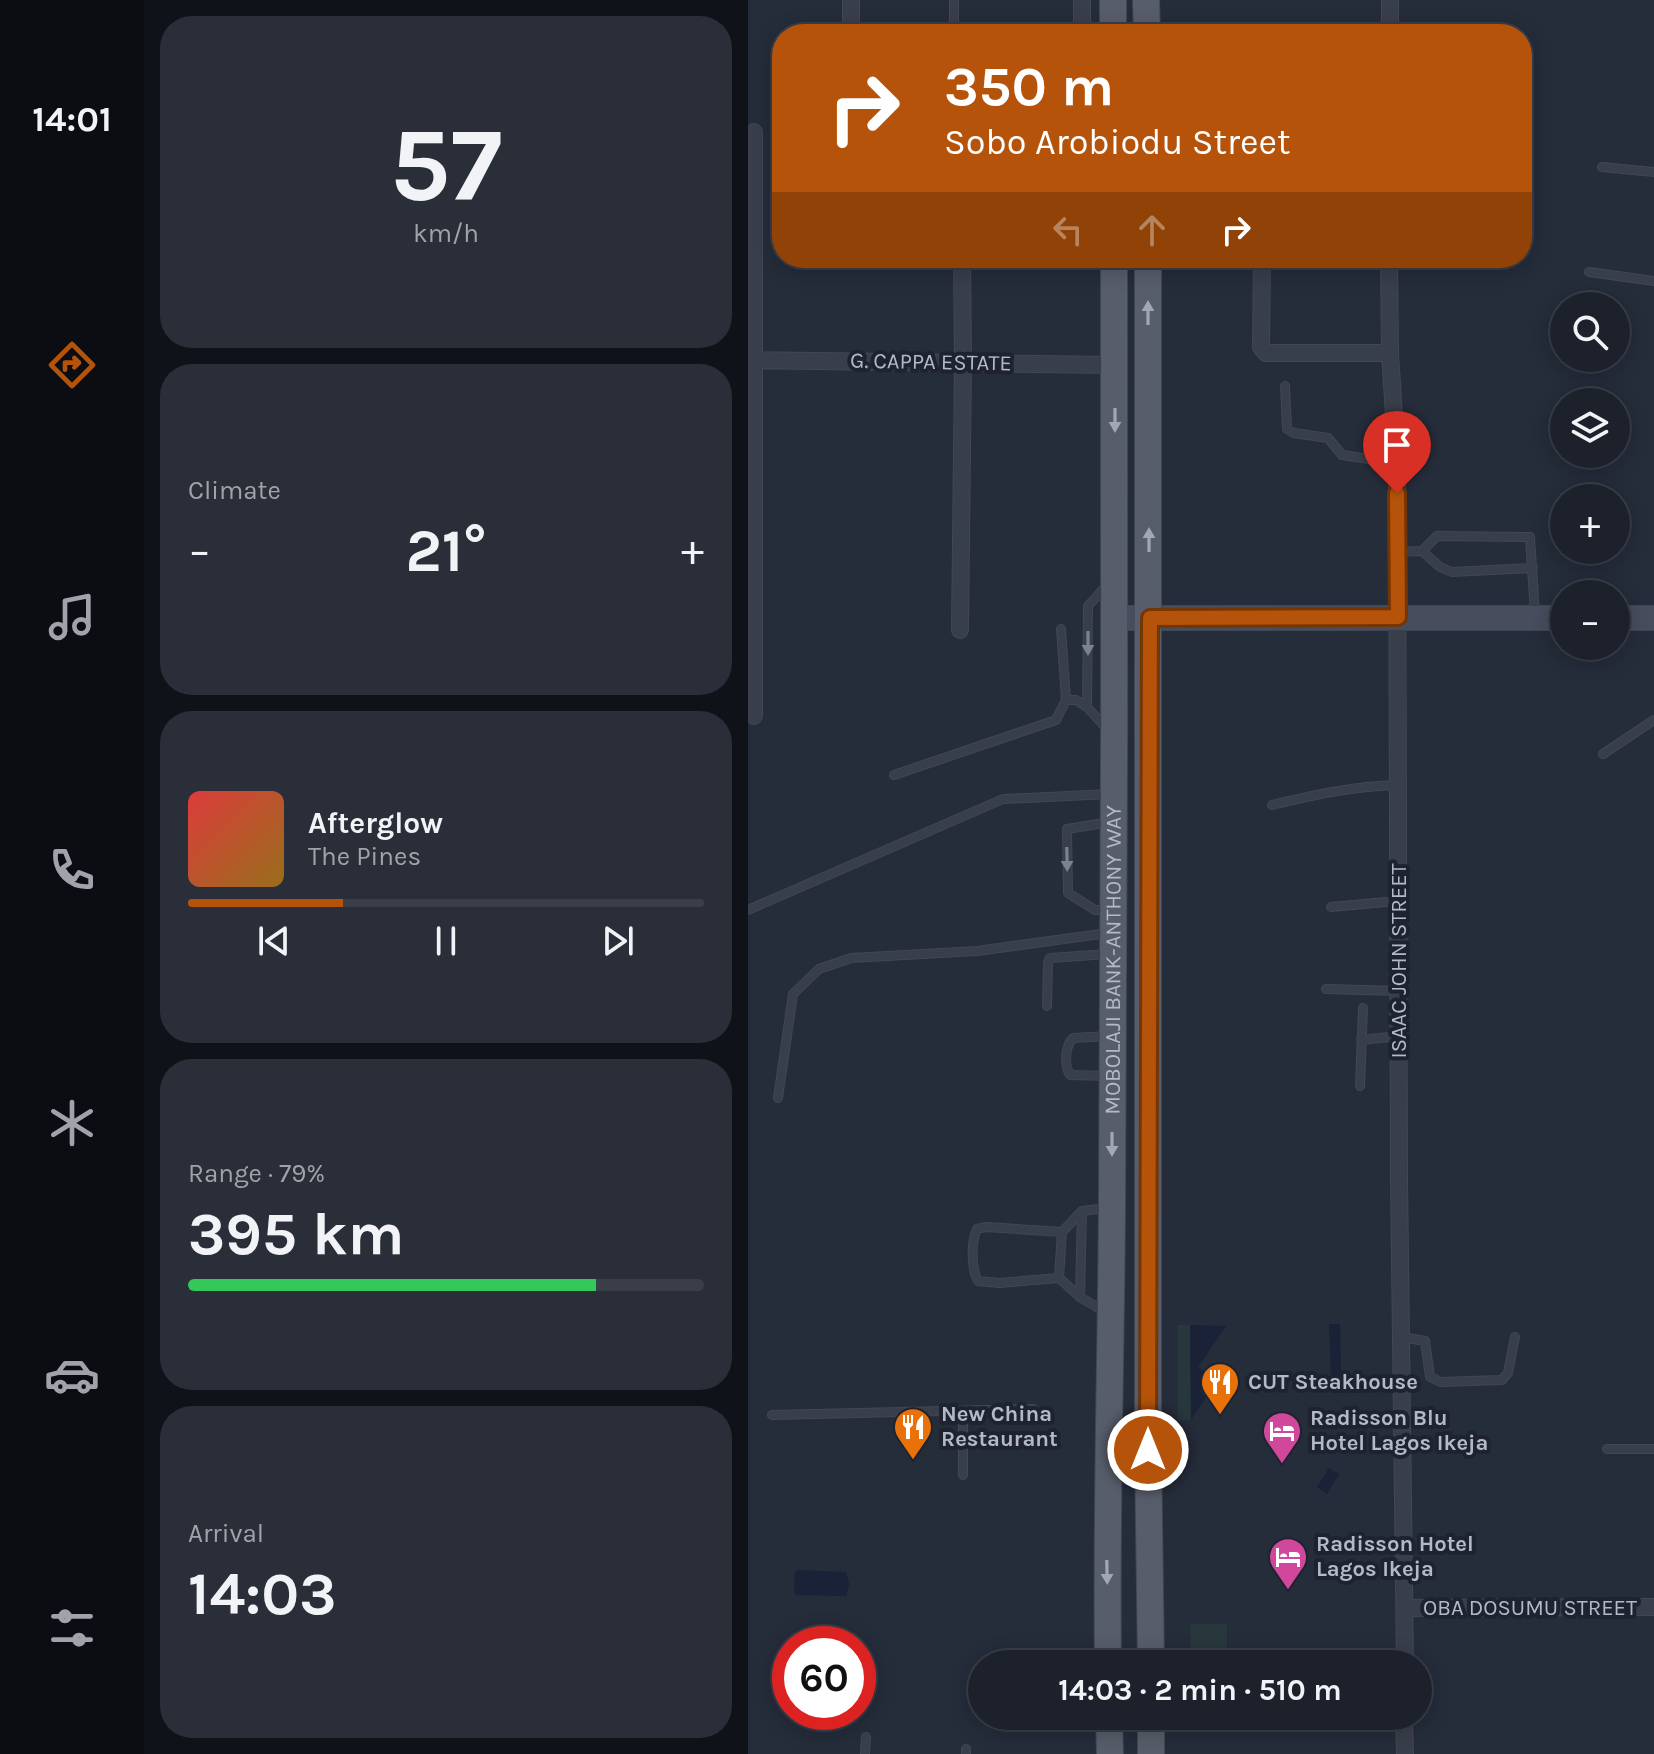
<!DOCTYPE html>
<html lang="en">
<head>
<meta charset="utf-8">
<style>
	body { margin:0; font-family:Karla,sans-serif; background:#292e38; color:#f1f3f6; height:100vh; display:flex; flex-direction:column; font-size:30px; white-space:nowrap }
	* { box-sizing:border-box; margin:0 }
	p { font-size:26px; color:#a0a3a9 }
	.icon { flex:none; width:44px; height:44px; fill:none; stroke:currentColor; stroke-width:2; stroke-linecap:round; stroke-linejoin:round }
	.map { position:relative; flex:1; overflow:hidden }
	.sheet { display:flex; flex-direction:column; gap:16px; padding:16px; background:#0f1218; width:604px }
	.sheet>* { flex:none }
	.hud { position:absolute; left:24px; top:24px; width:760px; height:244px; border-radius:32px; box-shadow:0 4px 20px #0003,0 0 0 2px #3a3e48; background:#b45309; color:#fff; overflow:hidden }
	.tools { position:absolute; left:802px; top:292px; display:grid; gap:16px }
	.tools a { display:grid; place-items:center; width:80px; height:80px; border-radius:50%; background:#1c212c; box-shadow:0 4px 20px #0003,0 0 0 2px #3a3e48; font-size:40px }
	.speed { position:absolute; left:24px; top:1626px; display:flex; gap:16px; font-size:40px; font-weight:700; text-align:center }
	.speed>* { display:grid; place-content:center; width:104px; height:104px; border-radius:50%; background:#1c212c; box-shadow:0 4px 20px #0003,0 0 0 2px #3a3e48; line-height:1 }
	.speed .limit { border:12px solid #d22; background:#fff; color:#111 }
	.pin { position:absolute; display:grid; place-items:center; width:68px; height:68px; color:#fff; margin:-82px -34px; border-radius:50% 50% 50% 0; rotate:-45deg; box-shadow:0 0 8px #0007 }
	.pin .icon { rotate:45deg }
	.me { position:absolute; width:88px; margin:-44px; rotate:0deg; stroke-linejoin:round; filter:drop-shadow(0 0 6px #0008) }
	.turn { display:flex; align-items:center; gap:28px; height:168px; padding:0 40px; font-size:36px }
	.turn .icon { width:104px; height:104px; stroke-width:2.5 }
	.turn b { display:block; font-size:56px; line-height:68px }
	.lanes { display:flex; align-items:center; height:76px; padding:0 40px; background:#0003; justify-content:center; gap:40px; direction:ltr }
	.lanes .off { opacity:.35 }
	.big { font-size:60px; font-weight:700; line-height:1.1 }
	.sheet .widget { flex:1; display:flex; flex-direction:column; justify-content:center; gap:12px; min-width:0; padding:0 28px; border-radius:32px; background:#292e38 }
	.sheet .dial { align-items:center; gap:0 }
	.dial b { font-size:104px; line-height:1 }
	.song { display:flex; align-items:center; gap:24px }
	.cover { width:96px; height:96px; border-radius:12px; background:linear-gradient(135deg,hsl(0 70% 55%),hsl(40 70% 35%)) }
	.played { height:8px; border-radius:4px; background:linear-gradient(90deg,#b45309 30%,#3a3e48 30%) }
	.keys { display:flex; justify-content:space-around; direction:ltr }
	.heat { display:flex; justify-content:space-between; align-items:center; font-size:44px; direction:ltr }
	.charge { height:12px; border-radius:6px; background:linear-gradient(90deg,#34c759 79%,#3a3e48 0) }
	.trip { position:absolute; left:220px; top:1650px; width:464px; height:80px; border-radius:40px; background:#1c212c; box-shadow:0 4px 20px #0003,0 0 0 2px #3a3e48; font-weight:700; line-height:80px; text-align:center }
	main { display:flex; flex:1; min-height:0 }
	.tabs { display:flex; flex-direction:column; width:144px; justify-content:space-around; align-items:center; background:#0b0d12; color:#a0a3a9 }
	.tabs .icon { width:56px; height:56px }
	.tabs .selected { color:#b45309 }
	.tabs b { font-size:36px; color:#f1f3f6 }
	.map>svg:first-child { display:block }
	.green { fill:#27373b }
	.water { fill:#192237 }
	.lines { fill:none; stroke-linecap:round; stroke-linejoin:round }
	.lane-casing { stroke:#424754; stroke-width:10 }
	.street-casing { stroke:#424754; stroke-width:18 }
	.secondary-casing { stroke:#424754; stroke-width:26 }
	.primary-casing { stroke:#424754; stroke-width:28 }
	.lane { stroke:#393e4b; stroke-width:8 }
	.street { stroke:#393e4b; stroke-width:16 }
	.secondary { stroke:#474d5d; stroke-width:24 }
	.primary { stroke:#575d6a; stroke-width:26 }
	.oneway { fill:#a1a7b4 }
	.oneway2 { fill:#7d828f }
	.route-casing { stroke:#753606; stroke-width:20 }
	.route { stroke:#b45309; stroke-width:14 }
	.labels { text-anchor:middle; dominant-baseline:central; stroke-width:8; stroke-linejoin:round; paint-order:stroke }
	.street-label { font-size:22px; fill:#b4b9c6; stroke:#1e232f }
	.poi-label { font-size:22px; font-weight:bold; fill:#b4b9c6; stroke:#1e232f; text-anchor:start }
</style>
</head>
<body>
<main>
<nav class="tabs">
<b>14:01</b>
<svg class="icon selected" aria-label="directions" viewBox="0 0 24 24"><path d="M12 3l9 9-9 9-9-9zM9 14v-3h6M13 9l2 2-2 2"/></svg>
<svg class="icon" aria-label="music" viewBox="0 0 24 24"><path d="M9 18V5l10-2v13"/><circle cx="6" cy="18" r="3"/><circle cx="16" cy="16" r="3"/></svg>
<svg class="icon" aria-label="phone" viewBox="0 0 24 24"><path d="M5 4h4l2 5-3 2q2 4 5 5l2-3 5 2v4C11 20 4 13 5 4z"/></svg>
<svg class="icon" aria-label="climate" viewBox="0 0 24 24"><path d="M12 3v18M4 7l16 10M4 17L20 7"/></svg>
<svg class="icon" aria-label="car" viewBox="0 0 24 24"><path d="M5 17H2v-5l4-1 3-4h7l3 4 3 1v5h-3M9 17h6M6 11h13"/><circle cx="7" cy="17" r="2"/><circle cx="17" cy="17" r="2"/></svg>
<svg class="icon" aria-label="filters" viewBox="0 0 24 24"><path d="M4 7h16M4 17h16"/><circle cx="9" cy="7" r="2"/><circle cx="15" cy="17" r="2"/></svg>
</nav>
<section class="sheet">
<div class="widget dial"><b>57</b><p>km/h</p></div>
<div class="widget"><p>Climate</p>
<div class="heat"><a>−</a><b class="big">21°</b><a>+</a></div>
</div>
<div class="widget">
<div class="song"><i class="cover"></i><div><b>Afterglow</b><p>The Pines</p></div></div>
<div class="played"></div>
<div class="keys"><svg class="icon" aria-label="previous" viewBox="0 0 24 24"><path d="M18 5L8 12l10 7zM5 5v14"/></svg><svg class="icon" aria-label="pause" viewBox="0 0 24 24"><path d="M8 5v14M16 5v14"/></svg><svg class="icon" aria-label="next" viewBox="0 0 24 24"><path d="M6 5l10 7-10 7zM19 5v14"/></svg></div>
</div>
<div class="widget"><p>Range · 79%</p><b class="big">395 km</b><div class="charge"></div></div>
<div class="widget"><p>Arrival</p><b class="big">14:03</b></div>
</section>
<div class="map">
<svg width="906" height="1754" viewBox="0 0 906 1754">
	<rect width="100%" height="100%" fill="#252c3a"/>
	<path class="green" d="M429,1325H442L443,1420L430,1421Z
		M442,1624H479V1664H443Z"/>
	<path class="water" d="M581,1324H592L593,1375H583Z
		M442,1325L478,1326L450,1367L462,1375L452,1392L458,1397L443,1420Z
		M581,1468L591,1474L579,1494L569,1487Z
		M50,1570L98,1572L101,1584L98,1596L49,1595L46,1593L47,1573Z"/>
	<g class="lines">
		<defs>
			<path id="lane" d="M471,31H565
				M565,33V31L641,28
				M206,34V0
				M34,52V94
				M854,167L906,172
				M841,272L906,281
				M537,386L539,429L546,433L580,438L594,455L649,463
				M674,551L689,536L782,537L787,614
				M649,552L674,551L692,567L704,572L785,568
				M313,629L318,700H328L339,707
				M359,729L339,707L340,606L359,585
				M855,754L906,720
				M146,775L308,720L318,700
				M524,805C566,795 606,786 650,785
				M362,822L319,829L320,893L347,910H362
				M583,907L649,901
				M0,910L255,799L362,794
				M578,989L651,991
				M299,1006L300,963L302,958L360,954
				M613,1040L651,1036
				M360,1076L322,1075C316,1065 317,1046 325,1038L361,1036
				M612,1086L615,1008
				M30,1098L45,994L71,969L103,958L229,951L360,933
				M311,1278L251,1283L230,1281C223,1268 223,1242 229,1229L238,1227L314,1232
				M332,1297L334,1211
				M357,1312L332,1297L311,1278L314,1232L334,1211L359,1208
				M654,1337L677,1341L682,1377L693,1382L754,1380L760,1373L767,1337
				M24,1415L285,1409
				M859,1449H906
				M215,1475V1411
				M611,1717L655,1721
				M218,1749V1754
				M117,1754L118,1737"/>
			<path id="street" d="M334,0V34
				M642,0V34
				M103,34V0
				M514,258L513,347L518,353H642
				M641,258L642,353L649,463L651,1178L657,1664
				M0,360L366,365
				M212,630L215,362L214,258
				M6,716V132
				M658,1608L906,1607
				M656,1716L657,1754"/>
			<path id="secondary" d="M368,618H816
				M868,618H906"/>
			<g id="primary">
				<path d="M365,0V34"/>
				<path d="M398,0L399,34"/>
				<path d="M400,258V1450L403,1664"/>
				<path id="s1" d="M360,1664C358,1511 363,1358 364,1205C366,889 367,574 366,258"/>
				<path d="M361,1716L362,1754"/>
				<path d="M403,1716V1754"/>
			</g>
		</defs>
		<use href="#lane" class="lane-casing"/>
		<use href="#street" class="street-casing"/>
		<use href="#secondary" class="secondary-casing"/>
		<use href="#primary" class="primary-casing"/>
		<use href="#lane" class="lane"/>
		<use href="#street" class="street"/>
		<use href="#secondary" class="secondary"/>
		<use href="#primary" class="primary"/>
	</g>
	<defs><path id="oneway-solid" d="M-6-.8H1V-3.2L6.5 0L1 3.2V.8H-6Z" transform="scale(2)"/></defs>
	<g class="oneway">
		<use href="#oneway-solid" transform="translate(400 313) rotate(-90)"/>
		<use href="#oneway-solid" transform="translate(367 420) rotate(90)"/>
		<use href="#oneway-solid" transform="translate(401 540) rotate(-90)"/>
		<use href="#oneway-solid" transform="translate(364 1144) rotate(90)"/>
		<use href="#oneway-solid" transform="translate(359 1572) rotate(89)"/>
	</g>
	<g class="oneway2">
		<use href="#oneway-solid" transform="translate(340 643) rotate(90)"/>
		<use href="#oneway-solid" transform="translate(319 859) rotate(89)"/>
	</g>
	<g class="lines">
		<defs>
			<path id="route" d="M400,1450L402,618L650,617L649,493"/>
		</defs>
		<use href="#route" class="route-casing"/>
		<use href="#route" class="route"/>
	</g>
	<defs>
		<symbol id="restaurant-pin" viewBox="-11 -11 22 30"><path d="M0 17L-7.5 6A9.5 9.5 0 1 1 7.5 6Z" fill="#e8710a" stroke="#1e232f"/><path d="M-5-6h1v4h1v-4h1v4h1v-4h1v5L-1.5 .5V6h-2V.5L-5-1ZM5-6V6H3V1.5H1.5Q1.5-4 5-6Z" fill="#fff"/></symbol>
		<symbol id="hotel-pin" viewBox="-11 -11 22 30"><path d="M0 17L-7.5 6A9.5 9.5 0 1 1 7.5 6Z" fill="#d1479c" stroke="#1e232f"/><path d="M-6-4.5h1.5V1H6V5H4.5V3h-9V5H-6ZM-4 0a1.8 1.8 0 1 1 3.6 0ZM.5 0V-2.5h3Q6-2.5 6 0Z" fill="#fff"/></symbol>
	</defs>
	<g fill-rule="evenodd">
		<use href="#restaurant-pin" x="450" y="1360" width="44" height="60"/>
		<use href="#restaurant-pin" x="143" y="1405" width="44" height="60"/>
		<use href="#hotel-pin" x="512" y="1409" width="44" height="60"/>
		<use href="#hotel-pin" x="518" y="1535" width="44" height="60"/>
	</g>
	<g class="labels">
		<g class="street-label">
			<text transform="translate(183 362) rotate(1)">G. CAPPA ESTATE</text>
			<text stroke="none"><textPath href="#s1" startOffset="704">MOBOLAJI BANK-ANTHONY WAY</textPath></text>
			<text transform="translate(651 961) rotate(-90)">ISAAC JOHN STREET</text>
			<text x="782" y="1608">OBA DOSUMU STREET</text>
		</g>
		<g class="poi-label">
			<text x="500" y="1382">CUT Steakhouse</text>
			<text x="193" y="1414">New China<tspan x="193" dy="25">Restaurant</tspan></text>
			<text x="562" y="1418">Radisson Blu<tspan x="562" dy="25">Hotel Lagos Ikeja</tspan></text>
			<text x="568" y="1544">Radisson Hotel<tspan x="568" dy="25">Lagos Ikeja</tspan></text>
		</g>
	</g>
</svg>
<div class="tools">
<a><svg class="icon" aria-label="search" viewBox="0 0 24 24"><circle cx="10" cy="10" r="6"/><path d="M15 15l6 6"/></svg></a>
<a><svg class="icon" aria-label="layers" viewBox="0 0 24 24"><path d="M12 4l9 5-9 5-9-5zM3 14l9 5 9-5"/></svg></a>
<a>+</a>
<a>−</a>
</div>
<div class="speed"><div class="limit">60</div></div>
<div class="pin" style="left:649px;top:493px;background:#d93025"><svg class="icon" aria-label="arrive" viewBox="0 0 24 24"><path d="M6 21V4h12l-3 4 3 4H6"/></svg></div>
<svg class="me" style="left:400px;top:1450px" viewBox="-20 -20 40 40"><circle r="17" fill="#b45309" stroke="#fff" stroke-width="3"/><path d="M0-11L8 9 0 5-8 9z" fill="#fff"/></svg>
<div class="trip">14:03 · 2 min · 510 m</div>
<div class="hud">
<div class="turn"><svg class="icon" aria-label="right" viewBox="0 0 24 24"><path d="M7 20v-9h11M14 6l5 5-5 5"/></svg><div><b>350 m</b>Sobo Arobiodu Street</div></div>
<div class="lanes"><svg class="icon off" aria-label="left" viewBox="0 0 24 24"><path d="M17 20v-9H6M10 6l-5 5 5 5"/></svg><svg class="icon off" aria-label="ahead" viewBox="0 0 24 24"><path d="M12 20V5M6 11l6-6 6 6"/></svg><svg class="icon" aria-label="right" viewBox="0 0 24 24"><path d="M7 20v-9h11M14 6l5 5-5 5"/></svg></div>
</div>
</div>
</main>
</body>
</html>
